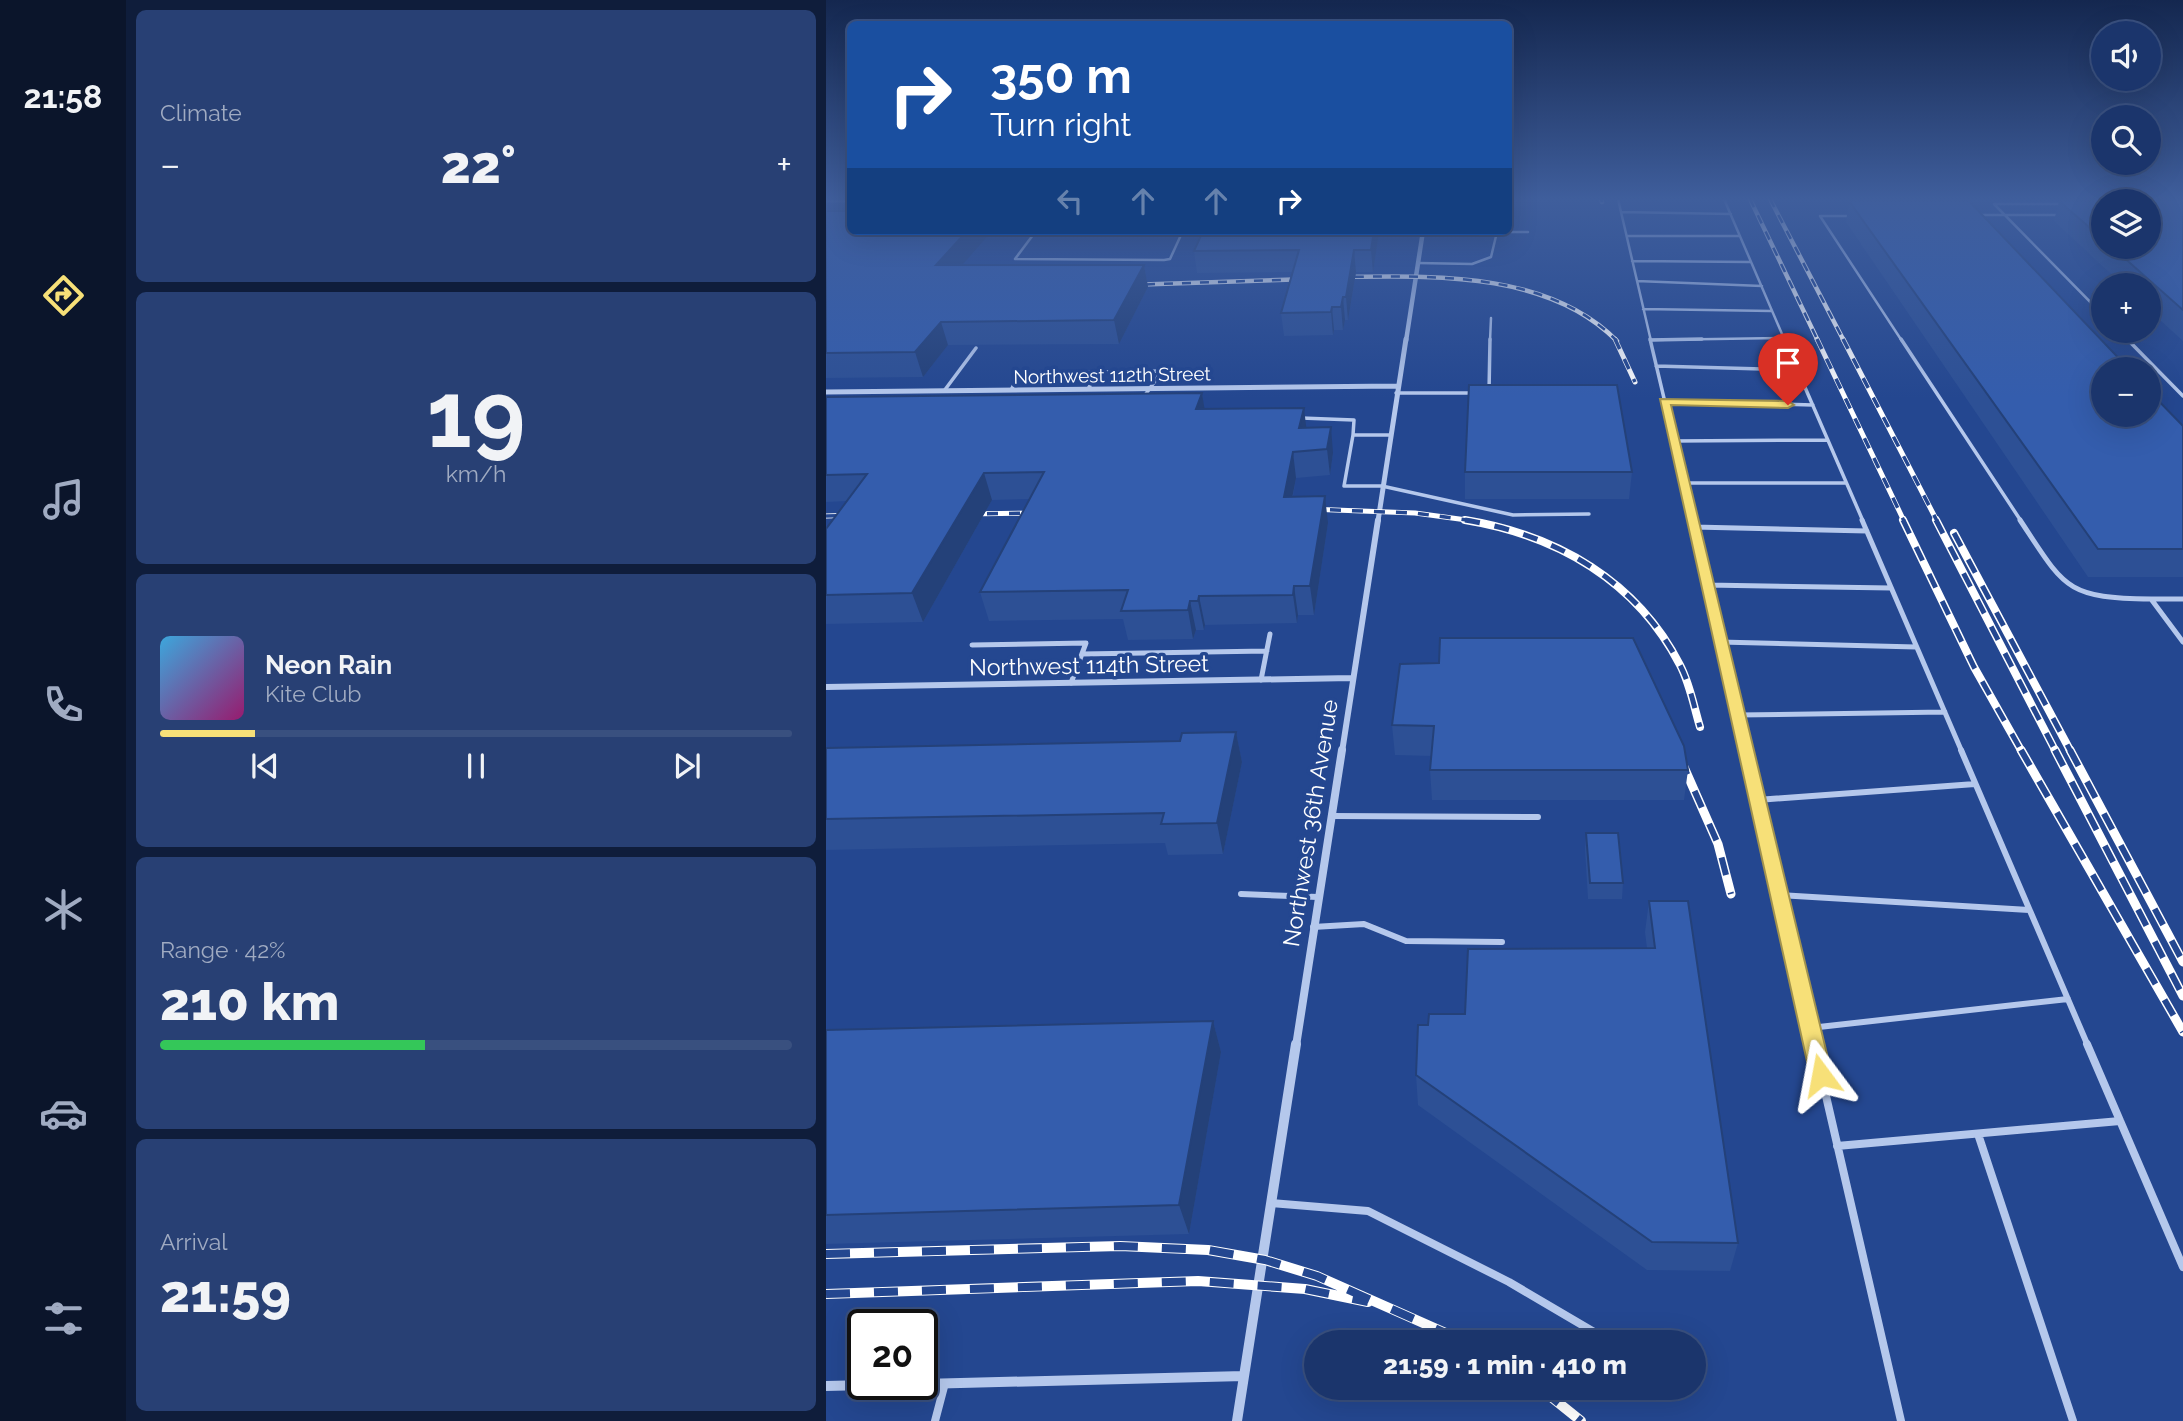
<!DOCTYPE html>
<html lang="en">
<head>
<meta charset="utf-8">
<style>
	body { margin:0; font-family:Raleway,sans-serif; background:#284074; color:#f1f3f6; height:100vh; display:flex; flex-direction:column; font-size:26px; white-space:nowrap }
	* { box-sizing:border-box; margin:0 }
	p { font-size:23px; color:#a0abc2 }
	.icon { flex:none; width:38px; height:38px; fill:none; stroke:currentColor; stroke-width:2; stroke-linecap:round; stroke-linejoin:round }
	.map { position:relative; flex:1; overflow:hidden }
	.drawer { display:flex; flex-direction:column; gap:10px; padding:10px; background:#0f1d3b; width:700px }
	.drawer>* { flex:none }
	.banner { position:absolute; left:21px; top:21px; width:665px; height:214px; border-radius:10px; box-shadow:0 7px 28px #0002,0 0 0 2px #39507f; background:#1a4fa0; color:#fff; overflow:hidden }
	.controls { position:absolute; left:1265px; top:21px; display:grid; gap:14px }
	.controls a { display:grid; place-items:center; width:70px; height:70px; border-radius:50%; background:#1b356c; box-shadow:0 7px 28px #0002,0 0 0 2px #39507f; font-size:35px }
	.speed { position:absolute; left:21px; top:1309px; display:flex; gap:14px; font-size:35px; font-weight:700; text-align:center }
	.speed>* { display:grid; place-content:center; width:91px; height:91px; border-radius:50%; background:#1b356c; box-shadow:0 7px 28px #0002,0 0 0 2px #39507f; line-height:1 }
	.speed .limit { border:4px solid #111; border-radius:10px; background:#fff; color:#111 }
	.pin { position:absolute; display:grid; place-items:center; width:60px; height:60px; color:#fff; margin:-72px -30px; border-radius:50% 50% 50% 0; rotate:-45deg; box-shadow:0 0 7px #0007 }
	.pin .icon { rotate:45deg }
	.me { position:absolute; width:77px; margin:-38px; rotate:347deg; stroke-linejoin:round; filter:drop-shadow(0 0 5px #0008) }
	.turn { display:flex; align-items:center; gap:24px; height:147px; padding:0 28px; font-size:32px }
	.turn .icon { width:91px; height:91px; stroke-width:2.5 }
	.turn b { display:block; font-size:49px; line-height:60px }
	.lanes { display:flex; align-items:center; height:66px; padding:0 28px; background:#0003; justify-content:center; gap:35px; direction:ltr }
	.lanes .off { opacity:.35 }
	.big { font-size:52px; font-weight:800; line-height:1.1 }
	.drawer .tile { flex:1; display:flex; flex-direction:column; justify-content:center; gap:10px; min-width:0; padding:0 24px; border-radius:10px; background:#284074 }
	.drawer .dial { align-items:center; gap:0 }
	.dial b { font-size:91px; line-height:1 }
	.song { display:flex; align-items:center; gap:21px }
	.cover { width:84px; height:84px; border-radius:10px; background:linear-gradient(135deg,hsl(200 70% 55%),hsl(320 70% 35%)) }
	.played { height:7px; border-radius:4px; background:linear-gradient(90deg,#f7e078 15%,#39507f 15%) }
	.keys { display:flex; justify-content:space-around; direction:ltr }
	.heat { display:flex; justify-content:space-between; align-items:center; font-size:38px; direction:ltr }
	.charge { height:10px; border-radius:5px; background:linear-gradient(90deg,#34c759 42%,#39507f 0) }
	.trip { position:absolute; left:478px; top:1330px; width:402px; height:70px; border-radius:35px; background:#1b356c; box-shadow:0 7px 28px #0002,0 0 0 2px #39507f; font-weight:800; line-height:70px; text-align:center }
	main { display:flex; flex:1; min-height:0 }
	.menu { display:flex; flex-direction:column; width:126px; justify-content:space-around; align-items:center; background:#0b152b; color:#a0abc2 }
	.menu .icon { width:49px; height:49px }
	.menu .selected { color:#f7e078 }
	.menu b { font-size:32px; color:#f1f3f6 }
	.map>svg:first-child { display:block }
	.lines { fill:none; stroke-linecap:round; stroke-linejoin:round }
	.service-far4 { stroke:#b5c8ec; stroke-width:2.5 }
	.service-far3 { stroke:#b5c8ec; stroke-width:3.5 }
	.service-far2 { stroke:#b5c8ec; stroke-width:5 }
	.service-far1 { stroke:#b5c8ec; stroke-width:6 }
	.service { stroke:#b5c8ec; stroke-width:8 }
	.minor-far4 { stroke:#b5c8ec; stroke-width:4.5 }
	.minor-far3 { stroke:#b5c8ec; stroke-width:5 }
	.minor-far2 { stroke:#b5c8ec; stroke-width:6 }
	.minor-far1 { stroke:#b5c8ec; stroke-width:8 }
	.minor { stroke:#b5c8ec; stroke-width:10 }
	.rail-far4-casing { stroke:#fff; stroke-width:4.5 }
	.rail-far3-casing { stroke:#fff; stroke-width:5 }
	.rail-far2-casing { stroke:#fff; stroke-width:8 }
	.rail-far1-casing { stroke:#fff; stroke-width:9 }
	.rail-casing { stroke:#fff; stroke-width:10 }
	.rail-far4 { stroke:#244790; stroke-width:2.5; stroke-dasharray:9; stroke-linecap:butt }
	.rail-far3 { stroke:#244790; stroke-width:3.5; stroke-dasharray:11; stroke-linecap:butt }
	.rail-far2 { stroke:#244790; stroke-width:5; stroke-dasharray:15; stroke-linecap:butt }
	.rail-far1 { stroke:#244790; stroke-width:6; stroke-dasharray:18; stroke-linecap:butt }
	.rail { stroke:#244790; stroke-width:8; stroke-dasharray:24; stroke-linecap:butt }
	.wall { fill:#2d5095; fill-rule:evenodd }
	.shaded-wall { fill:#244179 }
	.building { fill:#345dad; stroke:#244179; stroke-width:2 }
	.route { fill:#f7e078; stroke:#a1924e; stroke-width:2 }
	.labels { text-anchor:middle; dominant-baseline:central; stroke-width:7; stroke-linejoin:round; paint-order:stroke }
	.far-street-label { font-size:19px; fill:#fff; stroke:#244790 }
	.street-label { font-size:23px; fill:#fff; stroke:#244790 }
</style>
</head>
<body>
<main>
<nav class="menu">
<b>21:58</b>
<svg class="icon selected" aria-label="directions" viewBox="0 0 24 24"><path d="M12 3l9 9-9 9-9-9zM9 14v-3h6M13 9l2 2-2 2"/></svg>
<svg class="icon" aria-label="music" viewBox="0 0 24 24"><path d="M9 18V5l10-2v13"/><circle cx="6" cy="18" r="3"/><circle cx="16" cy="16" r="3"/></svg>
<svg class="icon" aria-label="phone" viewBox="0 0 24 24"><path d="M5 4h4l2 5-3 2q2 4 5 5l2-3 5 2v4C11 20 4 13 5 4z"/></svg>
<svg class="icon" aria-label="climate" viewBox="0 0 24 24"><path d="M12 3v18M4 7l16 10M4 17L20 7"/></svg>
<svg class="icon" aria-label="car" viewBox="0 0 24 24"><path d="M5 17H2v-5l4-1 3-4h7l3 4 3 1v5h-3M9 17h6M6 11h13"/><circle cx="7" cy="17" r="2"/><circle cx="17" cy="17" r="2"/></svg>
<svg class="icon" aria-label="filters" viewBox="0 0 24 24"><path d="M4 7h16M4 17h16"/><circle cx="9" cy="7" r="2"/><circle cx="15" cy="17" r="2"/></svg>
</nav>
<section class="drawer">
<div class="tile"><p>Climate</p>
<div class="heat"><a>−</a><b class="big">22°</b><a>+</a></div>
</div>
<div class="tile dial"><b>19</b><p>km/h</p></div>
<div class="tile">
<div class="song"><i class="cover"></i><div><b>Neon Rain</b><p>Kite Club</p></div></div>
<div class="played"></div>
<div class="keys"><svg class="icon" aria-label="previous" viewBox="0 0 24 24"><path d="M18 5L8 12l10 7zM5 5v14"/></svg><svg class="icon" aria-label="pause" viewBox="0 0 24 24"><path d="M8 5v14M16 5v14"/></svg><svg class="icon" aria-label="next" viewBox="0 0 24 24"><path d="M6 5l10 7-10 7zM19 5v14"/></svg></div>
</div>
<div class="tile"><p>Range · 42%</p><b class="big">210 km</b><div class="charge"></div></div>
<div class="tile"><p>Arrival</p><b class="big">21:59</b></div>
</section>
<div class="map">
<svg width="1357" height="1421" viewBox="0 0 1357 1421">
	<rect width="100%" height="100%" fill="#244790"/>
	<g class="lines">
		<path class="service-far4" d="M792,199L825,341
			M898,199L959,341
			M1239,204H1168L1278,316
			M795,212L905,214
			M1151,215H1236
			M1026,216H994L1076,341
			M210,231L189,259L338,260L344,259L355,235L254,231
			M209,232H253
			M597,232L635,231
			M671,232H702
			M801,236H914
			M806,261L925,262
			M592,263L646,264L665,257L671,232L635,231
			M811,281L936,286
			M817,309L946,311
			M1293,331L1303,341
			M824,340L958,338
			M664,341L665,318"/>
		<path class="service-far3" d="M824,339L867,521
			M958,339L1037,521
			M1075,339L1195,521
			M1301,339L1357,396
			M824,340L876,339
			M830,366L972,370
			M262,389L272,372L336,371L317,398
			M185,390L193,375L272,372
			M118,391L150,348
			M663,392L664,339
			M570,393H648
			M838,401L987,405
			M475,418L528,420L527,435H564
			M527,435L518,486H556L687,515L763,514
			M848,441L1002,440
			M857,483H1020"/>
		<path class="service-far2" d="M866,520L920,752
			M1036,520L1136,752
			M1194,520C1239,588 1239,598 1325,599
			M868,527L1041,531
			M881,585L1065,588
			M1357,599H1325L1357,642
			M894,642L1090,647
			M146,645L260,643L245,683
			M256,654L441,651
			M435,680L444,634
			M911,715L1119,712"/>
		<path class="service-far1" d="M920,750L988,1046
			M1135,750L1262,1046
			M931,800L1149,784
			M505,816L712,817
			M415,894L492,897
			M953,895L1203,910
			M487,927L538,924L580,941L676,942
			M984,1028L1242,999"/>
		<path class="service" d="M988,1044L1075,1421
			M1261,1044L1357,1267
			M1152,1134L1247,1421
			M1011,1146L1294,1121
			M445,1203L542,1211L683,1282L785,1342
			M109,1421L119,1383"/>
		<path class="minor-far4" d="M0,200H24
			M580,341L597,231"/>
		<path class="minor-far3" d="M0,392L571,386
			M552,521L580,339"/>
		<path class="minor-far2" d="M0,687L526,678
			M516,752L552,520"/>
		<path class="minor-far1" d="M470,1046L516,750"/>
		<path class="minor" d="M96,1384L418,1376
			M0,1386L83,1384
			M411,1421L470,1044"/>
		<defs>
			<path id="rail-far4" d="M775,199L776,202
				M924,199L992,341
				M944,199L1018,341
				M511,277C604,276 721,270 791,341
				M302,285L483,279"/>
			<path id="rail-far3" d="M789,339L809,382
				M991,339L1078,521
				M1017,339L1111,521
				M482,509L589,513L648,521
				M139,514L216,513
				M0,516L31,515"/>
			<path id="rail-far2" d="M639,520C731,535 811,581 854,665C864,684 868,707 874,727
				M1077,520L1148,667L1196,752
				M1110,520L1230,752
				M1128,533L1245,752"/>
			<path id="rail-far1" d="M1195,750L1357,1032
				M1229,750L1357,996
				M1244,750L1357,962
				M854,758L892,844L905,894"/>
			<path id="rail" d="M0,1254L294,1246L382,1250L439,1260L491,1276L640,1342
				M0,1294L372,1281L479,1289L542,1302
				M714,1388L755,1421"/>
		</defs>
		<use href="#rail-far4" class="rail-far4-casing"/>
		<use href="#rail-far3" class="rail-far3-casing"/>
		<use href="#rail-far2" class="rail-far2-casing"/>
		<use href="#rail-far1" class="rail-far1-casing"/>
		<use href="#rail" class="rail-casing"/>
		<use href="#rail-far4" class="rail-far4"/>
		<use href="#rail-far3" class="rail-far3"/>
		<use href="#rail-far2" class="rail-far2"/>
		<use href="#rail-far1" class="rail-far1"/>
		<use href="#rail" class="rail"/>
	</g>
	<path class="wall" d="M682,199H723V202H701V206H682Z
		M1352,200L1357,204V341L1323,310V285H1297L1228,221L1233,201ZM1278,201H1323V247H1278Z
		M1023,201L1357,426V577H1262L1020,222Z
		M0,211L136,265H318L322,287L293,344L122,345L97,377L0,378Z
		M377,231H553V233L547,272H530L522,320H519L517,330H508L507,335L458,336L455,313L466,272L371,273L368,251Z
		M376,393L378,409L480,428L507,453L504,475L470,478L467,496L502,523L488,615H472L471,623L379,625L378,630H370L367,639L302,640L297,619L163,621L154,592L203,499L166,500L97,622L0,624V529L21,501L0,502V397Z
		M639,472H806L803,499H639Z
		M574,664L862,770L858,800H606L604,770L606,756L569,755L566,725Z
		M410,732L416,762L397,854L342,855L339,843L0,850V748L354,741Z
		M760,833L797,883L796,899H762L759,849Z
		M823,901L912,1243L904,1271L821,1270L592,1105L590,1075L602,1025L639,1014L821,948L819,932Z
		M387,1021L395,1052L363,1234L0,1244V1030Z"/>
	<path class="shaded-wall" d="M141,231H166L117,287L110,265Z
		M548,231H553V233L547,272L545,250Z
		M528,250L530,272L522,320L520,297Z
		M318,265L322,287L293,344L288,320Z
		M517,297L519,320L517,330L515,307Z
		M506,307L508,330L507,335L505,312Z
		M115,322L122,345L97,377L89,352Z
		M376,393L380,418L370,409Z
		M478,408L481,434L473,428Z
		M505,427L507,453L504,475L501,449Z
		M467,452L470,478L461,524L458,497Z
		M158,473L166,500L97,622L86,593Z
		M499,496L502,523L488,615L484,586Z
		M468,586L472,615L471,623L467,595Z
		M373,596L379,625L378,630L372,601Z
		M364,601L370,630L367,639L362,610Z
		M410,732L416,762L397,854L391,823Z
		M387,1021L395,1052L363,1234L353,1205Z"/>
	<path class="building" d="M1352,200L1357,204V310L1286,247H1323V201H1278V240L1233,201Z
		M1023,201H1143L1303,369H1278V415H1323V391L1357,426V549H1272Z
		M0,211H24V231H141L110,265H318L288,320L115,322L89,352L0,353Z
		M377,231H548L545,250H528L520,297H517L515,307H506L505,312L455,313L473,250L368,251Z
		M643,385H791L806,472H639Z
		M376,393L370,409L478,408L473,428L505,427L501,449L467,452L458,497L499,496L484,586H468L467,595L373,596L372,601H364L362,610L295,611L302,590L154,592L218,472L158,473L86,593L0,595V529L41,474L0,475V397Z
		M614,638H807L858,746L862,770H604L608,726L566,725L574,664L613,663Z
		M410,732L391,823L335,824L338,813L0,819V748L354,741L356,733Z
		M760,833H792L797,883H764Z
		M823,901H862L912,1243L826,1242L590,1075L592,1025H602L603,1014H639L642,949L829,948Z
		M387,1021L353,1205L0,1215V1030Z"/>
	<linearGradient id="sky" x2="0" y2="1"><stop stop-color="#14274f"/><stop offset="0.5" stop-color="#3f5e9c"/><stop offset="1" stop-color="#3f5e9c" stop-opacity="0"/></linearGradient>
	<rect width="1357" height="398" fill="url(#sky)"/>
	<path class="route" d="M834,399L962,401L968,405L962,408L845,405L1006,1075L1002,1082L995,1085L987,1082L984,1075Z"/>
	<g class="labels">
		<g class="far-street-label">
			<text transform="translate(286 375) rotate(-1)">Northwest 112th Street</text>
		</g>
		<g class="street-label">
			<text transform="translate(263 665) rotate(-1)">Northwest 114th Street</text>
			<text transform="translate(484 823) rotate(-81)">Northwest 36th Avenue</text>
		</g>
	</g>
</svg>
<div class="controls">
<a><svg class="icon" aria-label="sound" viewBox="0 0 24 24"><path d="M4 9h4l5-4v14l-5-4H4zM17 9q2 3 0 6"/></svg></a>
<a><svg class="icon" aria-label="search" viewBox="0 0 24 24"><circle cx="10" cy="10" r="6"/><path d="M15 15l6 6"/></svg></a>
<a><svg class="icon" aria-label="layers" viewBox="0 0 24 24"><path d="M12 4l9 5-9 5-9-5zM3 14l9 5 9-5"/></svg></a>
<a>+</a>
<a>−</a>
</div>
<div class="speed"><div class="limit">20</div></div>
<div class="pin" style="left:962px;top:405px;background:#d93025"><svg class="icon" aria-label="arrive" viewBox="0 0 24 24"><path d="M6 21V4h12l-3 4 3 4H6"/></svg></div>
<svg class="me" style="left:995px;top:1075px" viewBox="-20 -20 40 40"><path d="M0-17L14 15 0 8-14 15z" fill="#f7e078" stroke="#fff" stroke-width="4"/></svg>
<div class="trip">21:59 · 1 min · 410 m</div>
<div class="banner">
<div class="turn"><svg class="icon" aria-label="right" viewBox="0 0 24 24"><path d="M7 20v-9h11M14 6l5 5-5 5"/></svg><div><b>350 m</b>Turn right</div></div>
<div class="lanes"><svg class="icon off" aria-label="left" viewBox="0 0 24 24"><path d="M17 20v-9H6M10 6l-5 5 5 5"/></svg><svg class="icon off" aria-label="ahead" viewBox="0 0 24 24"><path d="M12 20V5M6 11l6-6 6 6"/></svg><svg class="icon off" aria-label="ahead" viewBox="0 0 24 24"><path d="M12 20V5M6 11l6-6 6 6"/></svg><svg class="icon" aria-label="right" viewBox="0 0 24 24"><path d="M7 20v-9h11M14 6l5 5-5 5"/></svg></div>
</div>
</div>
</main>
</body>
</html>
